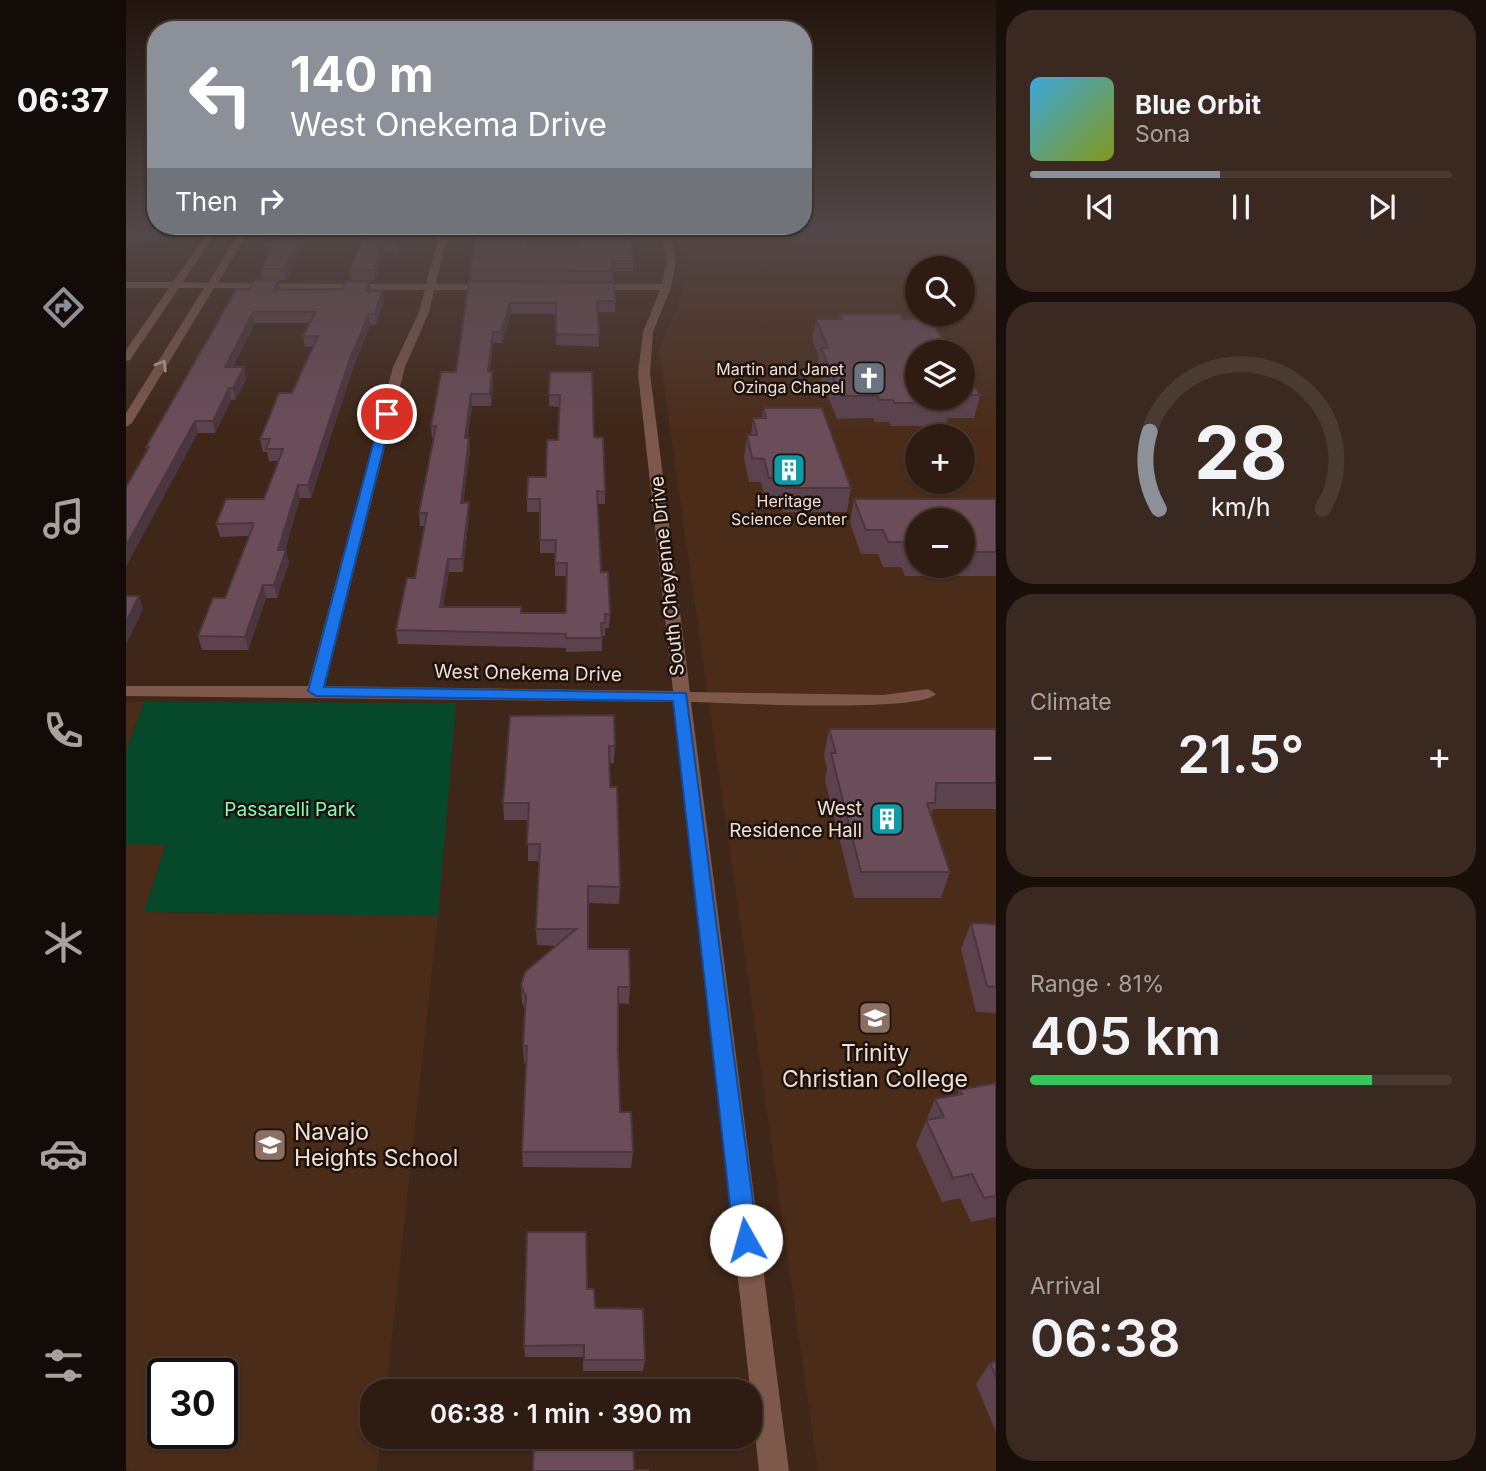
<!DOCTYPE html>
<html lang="en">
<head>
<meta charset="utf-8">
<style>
	body { margin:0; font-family:Inter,sans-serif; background:#3a2920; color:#f1f3f6; height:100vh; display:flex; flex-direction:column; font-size:26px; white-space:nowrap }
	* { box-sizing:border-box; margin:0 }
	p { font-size:23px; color:#a7a19f }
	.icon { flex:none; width:38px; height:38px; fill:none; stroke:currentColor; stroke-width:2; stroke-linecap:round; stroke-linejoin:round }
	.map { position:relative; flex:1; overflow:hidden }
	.side { display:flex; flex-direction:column; gap:10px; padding:10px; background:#190f0a; width:490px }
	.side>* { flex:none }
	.top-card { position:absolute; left:21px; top:21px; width:665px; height:214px; border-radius:28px; box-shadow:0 2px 5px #0004,0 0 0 2px #493a32; background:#8c9099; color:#fff; overflow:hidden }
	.fabs { position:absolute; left:779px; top:256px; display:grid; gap:14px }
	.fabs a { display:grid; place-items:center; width:70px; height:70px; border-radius:50%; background:#2e1c12; box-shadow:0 2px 5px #0004,0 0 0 2px #493a32; font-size:35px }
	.speed { position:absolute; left:21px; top:1358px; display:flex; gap:14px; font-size:35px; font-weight:700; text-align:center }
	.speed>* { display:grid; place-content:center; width:91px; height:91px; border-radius:50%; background:#2e1c12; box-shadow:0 2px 5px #0004,0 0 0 2px #493a32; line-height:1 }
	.speed .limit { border:4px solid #111; border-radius:10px; background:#fff; color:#111 }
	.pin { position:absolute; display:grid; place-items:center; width:60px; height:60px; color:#fff; margin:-30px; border:4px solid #fff; border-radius:50%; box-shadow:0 2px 7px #0007 }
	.me { position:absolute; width:77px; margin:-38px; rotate:353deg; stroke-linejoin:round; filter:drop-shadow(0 0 5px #0008) }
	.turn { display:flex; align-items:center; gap:24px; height:147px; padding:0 28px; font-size:32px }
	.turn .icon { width:91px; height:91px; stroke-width:2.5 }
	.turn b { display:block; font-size:49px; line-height:60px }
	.then { display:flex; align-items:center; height:66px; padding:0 28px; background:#0003; gap:14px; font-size:26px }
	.big { font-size:52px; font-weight:600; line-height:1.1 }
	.side .tile { flex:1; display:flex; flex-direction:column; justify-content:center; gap:10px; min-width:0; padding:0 24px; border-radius:28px; background:#3a2920 }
	.side .dial { align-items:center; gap:0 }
	.dial svg { height:182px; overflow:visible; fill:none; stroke:#493a32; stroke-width:7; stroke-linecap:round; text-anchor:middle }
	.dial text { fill:#f1f3f6; stroke:none }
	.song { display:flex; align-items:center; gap:21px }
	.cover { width:84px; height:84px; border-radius:10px; background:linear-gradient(135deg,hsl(200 70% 55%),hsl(70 70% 35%)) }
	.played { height:7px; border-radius:4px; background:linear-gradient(90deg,#8c9099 45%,#493a32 45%) }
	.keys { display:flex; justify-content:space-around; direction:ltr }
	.heat { display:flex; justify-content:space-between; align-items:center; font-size:38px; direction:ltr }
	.charge { height:10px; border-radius:5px; background:linear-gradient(90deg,#34c759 81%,#493a32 0) }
	.trip { position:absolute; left:234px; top:1379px; width:402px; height:70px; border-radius:28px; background:#2e1c12; box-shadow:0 2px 5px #0004,0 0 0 2px #493a32; font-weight:600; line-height:70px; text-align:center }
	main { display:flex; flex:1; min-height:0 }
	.dock { display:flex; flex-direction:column; width:126px; justify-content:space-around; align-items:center; background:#120b07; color:#a7a19f }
	.dock .icon { width:49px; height:49px }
	.dock .current { color:#8c9099 }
	.dock b { font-size:32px; color:#f1f3f6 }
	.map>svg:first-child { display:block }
	.built { fill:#4a2c19; fill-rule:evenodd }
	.green { fill:#05482a }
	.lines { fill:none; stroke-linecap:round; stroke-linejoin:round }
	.street { fill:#7d584b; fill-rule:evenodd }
	.wall { fill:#5b424d; fill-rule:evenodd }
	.shaded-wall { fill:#4a363e }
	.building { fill:#6a4d59; stroke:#4a363e; stroke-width:2 }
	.oneway { stroke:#c1a99e }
	.route { fill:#1a73e8; stroke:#114b97; stroke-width:2 }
	.labels { text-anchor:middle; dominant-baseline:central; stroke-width:5; stroke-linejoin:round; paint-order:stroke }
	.far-poi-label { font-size:16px; fill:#efdfd6; stroke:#1d120c; text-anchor:end }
	.street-label { font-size:19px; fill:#efdfd6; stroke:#1d120c }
	.poi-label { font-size:19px; fill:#efdfd6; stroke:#1d120c; text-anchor:end }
	.park-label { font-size:19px; fill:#82fdb7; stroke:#1d120c }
	.near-poi-label { font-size:23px; fill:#efdfd6; stroke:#1d120c }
</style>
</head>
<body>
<main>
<nav class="dock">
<b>06:37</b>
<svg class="icon current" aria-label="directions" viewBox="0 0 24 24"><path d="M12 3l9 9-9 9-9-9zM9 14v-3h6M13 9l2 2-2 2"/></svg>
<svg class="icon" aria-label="music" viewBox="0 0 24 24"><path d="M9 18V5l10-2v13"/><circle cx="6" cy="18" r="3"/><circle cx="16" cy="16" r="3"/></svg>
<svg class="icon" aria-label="phone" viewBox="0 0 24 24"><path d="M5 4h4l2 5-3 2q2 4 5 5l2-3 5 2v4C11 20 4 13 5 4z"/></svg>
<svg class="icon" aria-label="climate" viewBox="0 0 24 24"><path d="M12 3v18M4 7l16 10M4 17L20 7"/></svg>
<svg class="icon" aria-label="car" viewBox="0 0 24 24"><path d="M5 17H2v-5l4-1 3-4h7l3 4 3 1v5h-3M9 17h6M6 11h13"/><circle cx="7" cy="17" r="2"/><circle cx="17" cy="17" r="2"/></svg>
<svg class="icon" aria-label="filters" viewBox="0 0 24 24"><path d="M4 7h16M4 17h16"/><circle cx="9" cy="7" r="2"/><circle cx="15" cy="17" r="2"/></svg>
</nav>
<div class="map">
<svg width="870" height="1471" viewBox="0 0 870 1471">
	<rect width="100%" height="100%" fill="#3e2618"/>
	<path class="built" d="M547,227H870V1471H692L533,351L552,304L559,274ZM791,268H836V313H791ZM791,352H836V397H791ZM791,436H836V481H791ZM791,520H836V565H791Z
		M18,702L0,751V703Z
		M0,844H40L19,912L312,916L260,1391H247V1437H255L251,1471H4L0,1468ZM37,1374H96V1433H37Z"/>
	<path class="green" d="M18,702L330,703L312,916L18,912L40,845L0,844V751Z"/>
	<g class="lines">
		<path class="street" d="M86,227H94L57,282L82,283L117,227H125L92,283L300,284L315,227H323L310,284H365L370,287L365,290H308L303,312L279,367L199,686L547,691L512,373L517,332L534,290H467L462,287L467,284H536L540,262L535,227H543L550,262L545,287L527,332L524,373L564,692L757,695L802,689L810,694C795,713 600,703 565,702L663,1471H633L549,702L0,696V686H182L267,367L293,312L299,290L88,288L6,423L0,427V413L78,288H53L4,360L0,361V350L43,288H0V282H47Z
			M865,227H870V231Z"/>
	</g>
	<path class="wall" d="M0,227H42L32,240L0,241Z
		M146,227H186L160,280H136L135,269L145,250H139L137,240Z
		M241,227H281L272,254L258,253L249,280H225L224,270Z
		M402,227L401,244H453L455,241V227H503L507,261V271H487V281H345L344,270Z
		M153,280L154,290L256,291L258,302L250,325H244L227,368L185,498H174L159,550L163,563L151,598H140L122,650H76L72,636L99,598L123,536L94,537L90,524L138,499L153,461H143L141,452H137L134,439L166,393L187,347H179L177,336L184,323H129L107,367L120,379L109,400H105L89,433H72L21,451L20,447L123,290Z
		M343,281L489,301V312H472L473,347L430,345V314H385L376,343H367L364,372L367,384L365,406H346L341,438H343L344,450L337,502L343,515L337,572H323L317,607L395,613H440L441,576H429V553H414V512H401V499L420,477L432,440L433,407L423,406L424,372L468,437L479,492V504H472L475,572L484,614L483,628H479V636H476V651L440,652V648L272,644L270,630L289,578L299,526H294L293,513L308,438H306L305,426L330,372Z
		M714,314L791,397H836V356L850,376L847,385L854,395L848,418H822L821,422H811L810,426H765L763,422H749L747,418L711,419L691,370L693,356L686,340L690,319H713Z
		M637,408L725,488L721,512H656L654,501H640L635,482H623L618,458L621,435H625L627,418H636Z
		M728,499H870V576H779L775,567H757L752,554H735L724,523ZM791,520H836V565H791Z
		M384,716L489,746L488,763H484V787L494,887L493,904L462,903V949L504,987L503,1004L492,1003L494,1112L507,1152L505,1168L397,1167L396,1152L401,1063H398L397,1046L399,1010L396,1003L395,986L430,946L411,945L410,929L413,861H402V820H378L377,803Z
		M703,729H870V809H807L805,816L824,872L815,898H728L699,780L701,769L698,755Z
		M845,923L870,924V1013L850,1012L835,949Z
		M870,1083V1217L845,1222L834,1198L816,1202L790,1145L809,1099L831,1095L833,1090Z
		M461,1289L469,1308L519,1360L517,1371H457V1357H399L398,1346Z
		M870,1362V1432L850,1384L864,1363Z"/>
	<path class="shaded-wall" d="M33,227H42L32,240L30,231Z
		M180,227H186L160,280L158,269Z
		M276,227H281L272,254L271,243Z
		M257,243L258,253L249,280L248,270Z
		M153,280L154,291L148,290Z
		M244,281L245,291H240Z
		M256,291L258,302L250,325L249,314Z
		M384,303L385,314L376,343L375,332Z
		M127,312L129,323L101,379L99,367Z
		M243,314L244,325L227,368L185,498L182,485L225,356Z
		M367,332V343L362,384V372Z
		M118,367L120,379L109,400L107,388Z
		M366,372L367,384L365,406L364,394Z
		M103,388L105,400L89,433L87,421Z
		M345,394L346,406L340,450L339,438Z
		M69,421L72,433L0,567V546Z
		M343,438L344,450L336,515L335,503Z
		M172,485L174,498L155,563L152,550Z
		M343,502V515L337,572L336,559Z
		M160,550L163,563L151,598L148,585Z
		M322,559L323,572L315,620L314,607Z
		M137,585L140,598L122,650L119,637Z
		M13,596L17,609L0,645V622Z"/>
	<path class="building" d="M0,227H33L30,231L0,232Z
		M146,227H180L158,269H135L150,240H137Z
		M241,227H276L271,243H257L248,270H224Z
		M352,227H402L401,244H453L452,241H456L455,227H503L507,261H486L487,271L344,270Z
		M128,280H153L148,290L216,289L219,281H244L240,291H256L249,314H243L225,356L182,485H172L152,550H160L148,585H137L119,637L72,636L87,598H99L127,526V523L90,524L100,499H138L157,449H140L144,439H134L153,393H166L192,336H177L190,312H127L99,367H118L107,388H103L87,421H69L0,546V487L23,447H20L110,290H123Z
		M343,281L488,282L489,301H471L473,335L430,334V303H384L375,332H367L362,372H366L364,394H345L339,438H343L335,503L343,502L336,559H322L314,607H395V613H440L441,563H429L430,540H414V499H401L402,477H420L421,440H432L434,395H423L424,372H466L468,437L477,438L479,492L471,491L475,572H482L484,614H479V623H475L476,638H440V634L270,630L281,578H289L301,513H293L310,426H305L315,372H330Z
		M714,314H774L777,319L804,318L822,348H831L834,352H791V397H826L827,399H813L816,403H769L767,400H753L752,396H715L695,348H702L690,319H716Z
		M836,356L850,376H842L854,395H836Z
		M637,408H696L725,488H660L657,478H643L638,459L626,458L621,435H631L627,418H640Z
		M728,499H870V552H836V520H791V551H785L781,542H762L757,530H740Z
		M0,596H13L0,622Z
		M488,715L489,746H483L484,787H491L494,887L462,886V949H503L504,987H492V1048L494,1112H505L507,1152H396L401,1046H397L400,996L395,986L399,972L450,929H410L414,844H401L403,803H377L384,716Z
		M703,729H870V783H810L809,803H801L824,872H735L705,753H710Z
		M845,923L870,924V987L861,986Z
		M870,1083V1196L858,1198L846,1174L827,1178L800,1120L818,1117L809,1099L836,1094L833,1090Z
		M401,1232H460L461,1289H468L469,1308L517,1309L519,1360H458V1345L398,1346Z
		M870,1362V1377L864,1363Z
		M408,1437H507L508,1470H522V1471H407Z"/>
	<defs><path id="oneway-chevron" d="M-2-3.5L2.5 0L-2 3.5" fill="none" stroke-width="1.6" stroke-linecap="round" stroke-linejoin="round" transform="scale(1.75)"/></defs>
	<use class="oneway" href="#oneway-chevron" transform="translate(36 365) rotate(-58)"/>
	<linearGradient id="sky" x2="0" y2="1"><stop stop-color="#22150d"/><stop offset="0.53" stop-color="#524748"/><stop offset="1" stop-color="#524748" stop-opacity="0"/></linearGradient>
	<rect width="870" height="432" fill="url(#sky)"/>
	<path class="route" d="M261,411L266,414L198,687L560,693L632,1240L629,1249L620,1252L612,1249L608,1240L547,701L190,696L182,691L255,414Z"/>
	<defs>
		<symbol id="church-square" viewBox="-11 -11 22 22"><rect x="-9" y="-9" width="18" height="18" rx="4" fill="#6b7280" stroke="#1d120c"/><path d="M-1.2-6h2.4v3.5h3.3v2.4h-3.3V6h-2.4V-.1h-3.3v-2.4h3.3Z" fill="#fff"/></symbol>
		<symbol id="building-square" viewBox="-11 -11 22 22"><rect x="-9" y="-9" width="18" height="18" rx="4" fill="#0f9aa8" stroke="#1d120c"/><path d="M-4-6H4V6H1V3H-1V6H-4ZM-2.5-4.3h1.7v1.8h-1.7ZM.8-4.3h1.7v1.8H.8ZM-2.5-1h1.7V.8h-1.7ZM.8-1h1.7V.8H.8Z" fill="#fff"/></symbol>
		<symbol id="university-square" viewBox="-11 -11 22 22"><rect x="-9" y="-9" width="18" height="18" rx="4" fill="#8d6e63" stroke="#1d120c"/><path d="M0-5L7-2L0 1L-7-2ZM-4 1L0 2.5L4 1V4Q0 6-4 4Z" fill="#fff"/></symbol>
		<symbol id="school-square" viewBox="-11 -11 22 22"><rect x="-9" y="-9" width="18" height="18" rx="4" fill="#8d6e63" stroke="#1d120c"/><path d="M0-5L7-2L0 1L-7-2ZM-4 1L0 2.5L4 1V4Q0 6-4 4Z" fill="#fff"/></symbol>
	</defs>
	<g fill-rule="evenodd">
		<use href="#church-square" x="724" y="359" width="38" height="38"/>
		<use href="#building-square" x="644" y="451" width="38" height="38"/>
		<use href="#building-square" x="742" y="800" width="38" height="38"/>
		<use href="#university-square" x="730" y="999" width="38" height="38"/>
		<use href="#school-square" x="125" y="1126" width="38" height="38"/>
	</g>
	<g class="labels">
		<g class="far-poi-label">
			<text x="718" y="369">Martin and Janet<tspan x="718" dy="18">Ozinga Chapel</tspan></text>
			<text x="663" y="501" text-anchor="middle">Heritage<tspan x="663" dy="18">Science Center</tspan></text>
		</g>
		<g class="street-label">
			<text transform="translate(541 576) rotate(-96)">South Cheyenne Drive</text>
			<text transform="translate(402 673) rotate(1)">West Onekema Drive</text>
		</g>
		<g class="poi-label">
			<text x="736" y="808">West<tspan x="736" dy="22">Residence Hall</tspan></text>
		</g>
		<g class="park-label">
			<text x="164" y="809">Passarelli Park</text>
		</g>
		<g class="near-poi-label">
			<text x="749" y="1053">Trinity<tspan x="749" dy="26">Christian College</tspan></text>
			<text x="168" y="1132" text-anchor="start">Navajo<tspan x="168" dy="26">Heights School</tspan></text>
		</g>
	</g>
</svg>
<div class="fabs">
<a><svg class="icon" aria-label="search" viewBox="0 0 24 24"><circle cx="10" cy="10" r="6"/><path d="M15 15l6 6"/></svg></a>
<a><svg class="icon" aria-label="layers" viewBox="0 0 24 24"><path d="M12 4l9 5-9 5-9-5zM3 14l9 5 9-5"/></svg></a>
<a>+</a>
<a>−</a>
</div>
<div class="speed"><div class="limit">30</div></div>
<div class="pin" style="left:261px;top:414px;background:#d93025"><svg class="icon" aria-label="arrive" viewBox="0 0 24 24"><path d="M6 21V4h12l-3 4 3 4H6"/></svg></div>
<svg class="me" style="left:620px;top:1240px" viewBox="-20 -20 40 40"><circle r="19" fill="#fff"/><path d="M0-13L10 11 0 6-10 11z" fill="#1a73e8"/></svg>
<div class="trip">06:38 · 1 min · 390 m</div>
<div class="top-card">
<div class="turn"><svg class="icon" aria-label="left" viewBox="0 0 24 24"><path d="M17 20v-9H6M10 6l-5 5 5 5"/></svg><div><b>140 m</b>West Onekema Drive</div></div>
<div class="then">Then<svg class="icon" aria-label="right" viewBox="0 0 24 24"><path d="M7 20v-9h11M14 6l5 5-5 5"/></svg></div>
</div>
</div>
<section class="side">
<div class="tile">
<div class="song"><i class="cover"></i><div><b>Blue Orbit</b><p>Sona</p></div></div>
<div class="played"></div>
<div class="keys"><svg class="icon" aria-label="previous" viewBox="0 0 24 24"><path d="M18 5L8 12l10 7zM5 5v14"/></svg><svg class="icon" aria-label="pause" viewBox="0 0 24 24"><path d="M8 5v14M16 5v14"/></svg><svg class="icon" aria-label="next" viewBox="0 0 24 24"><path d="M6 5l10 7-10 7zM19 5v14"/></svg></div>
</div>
<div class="tile dial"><svg viewBox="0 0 100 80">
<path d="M14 69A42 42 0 1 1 86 69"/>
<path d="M14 69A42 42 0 0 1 10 35" stroke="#8c9099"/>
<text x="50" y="56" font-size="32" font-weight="700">28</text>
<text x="50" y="72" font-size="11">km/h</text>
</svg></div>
<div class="tile"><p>Climate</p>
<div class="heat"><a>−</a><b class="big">21.5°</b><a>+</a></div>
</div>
<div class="tile"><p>Range · 81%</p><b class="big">405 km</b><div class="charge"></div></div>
<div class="tile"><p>Arrival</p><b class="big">06:38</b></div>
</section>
</main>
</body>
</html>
